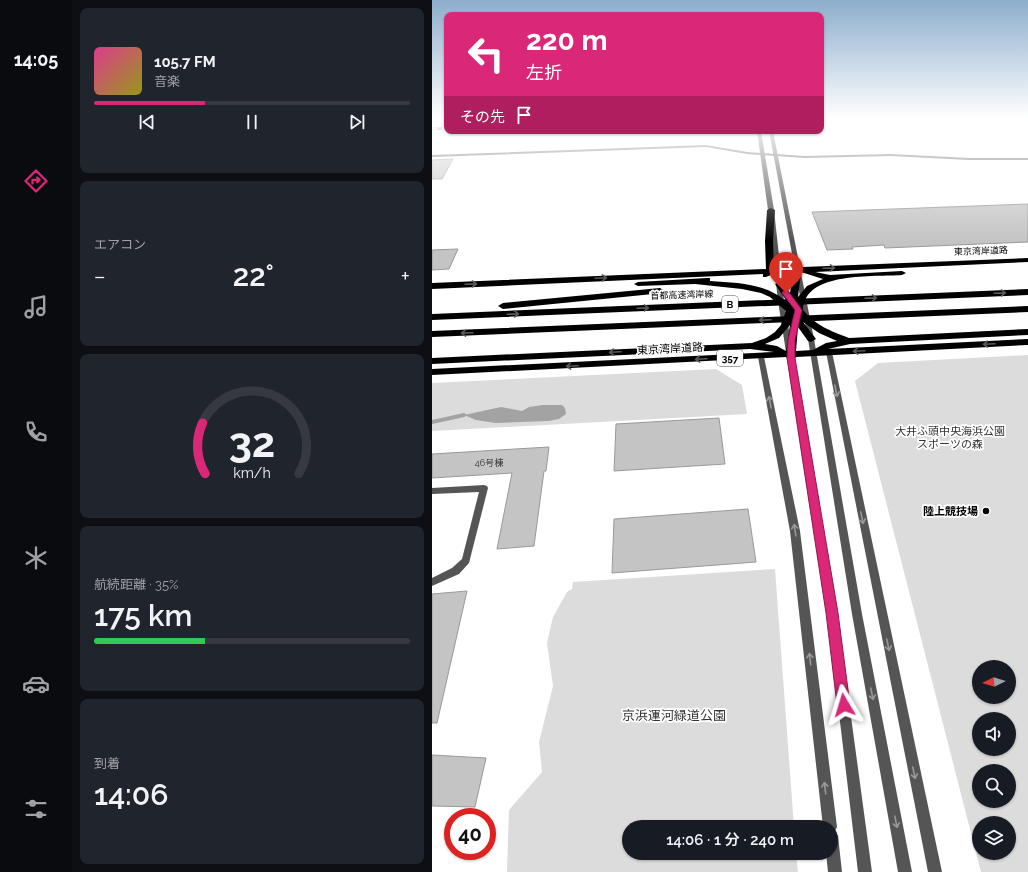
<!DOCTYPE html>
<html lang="ja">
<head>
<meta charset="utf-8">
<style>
	body { margin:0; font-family:Raleway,"Noto Sans JP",sans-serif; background:#20242c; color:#f1f3f6; height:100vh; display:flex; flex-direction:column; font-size:15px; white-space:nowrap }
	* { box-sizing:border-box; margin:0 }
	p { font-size:13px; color:#9ea1a6 }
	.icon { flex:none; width:22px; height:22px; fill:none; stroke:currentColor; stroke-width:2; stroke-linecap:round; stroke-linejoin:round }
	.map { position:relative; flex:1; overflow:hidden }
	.details { display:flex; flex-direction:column; gap:8px; padding:8px; background:#0d0f14; width:360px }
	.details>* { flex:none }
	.banner { position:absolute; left:12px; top:12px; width:380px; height:122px; border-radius:8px; box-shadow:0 1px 3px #0004; background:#db2777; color:#fff; overflow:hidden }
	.needle { width:26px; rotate:265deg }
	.fabs { position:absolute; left:540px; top:660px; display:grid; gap:8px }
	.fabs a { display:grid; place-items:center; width:44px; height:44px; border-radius:50%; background:#171b24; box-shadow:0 1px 3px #0004; font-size:20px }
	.speed { position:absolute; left:12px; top:808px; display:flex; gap:8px; font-size:20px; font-weight:700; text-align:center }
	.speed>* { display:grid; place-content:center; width:52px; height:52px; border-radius:50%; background:#171b24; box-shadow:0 1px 3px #0004; line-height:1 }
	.speed .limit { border:6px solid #d22; background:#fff; color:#111 }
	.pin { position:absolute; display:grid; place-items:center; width:34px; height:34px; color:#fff; margin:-41px -17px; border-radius:50% 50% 50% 0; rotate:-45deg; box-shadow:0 0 4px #0007 }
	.pin .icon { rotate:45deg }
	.me { position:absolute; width:44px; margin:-22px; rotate:353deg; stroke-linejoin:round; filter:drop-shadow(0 0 3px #0008) }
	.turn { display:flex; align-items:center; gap:14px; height:84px; padding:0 16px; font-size:18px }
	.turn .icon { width:52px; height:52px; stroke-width:2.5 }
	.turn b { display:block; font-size:28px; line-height:34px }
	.then { display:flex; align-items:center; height:38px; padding:0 16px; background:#0003; gap:8px; font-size:15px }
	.big { font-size:30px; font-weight:600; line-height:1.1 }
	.details .tile { flex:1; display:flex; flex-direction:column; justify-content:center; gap:6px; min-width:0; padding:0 14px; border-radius:8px; background:#20242c }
	.details .dial { align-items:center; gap:0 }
	.dial svg { height:104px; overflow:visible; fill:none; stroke:#363941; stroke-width:7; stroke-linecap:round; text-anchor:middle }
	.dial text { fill:#f1f3f6; stroke:none }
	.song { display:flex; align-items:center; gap:12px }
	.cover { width:48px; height:48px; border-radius:6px; background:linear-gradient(135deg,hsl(330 70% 55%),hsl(60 70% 35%)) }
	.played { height:4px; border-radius:2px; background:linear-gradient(90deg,#db2777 35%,#363941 35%) }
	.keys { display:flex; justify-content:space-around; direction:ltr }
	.heat { display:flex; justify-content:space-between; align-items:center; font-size:22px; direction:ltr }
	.charge { height:6px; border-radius:3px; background:linear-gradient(90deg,#34c759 35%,#363941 0) }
	.trip { position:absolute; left:190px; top:820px; width:216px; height:40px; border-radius:20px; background:#171b24; box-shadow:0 1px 3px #0004; font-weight:600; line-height:40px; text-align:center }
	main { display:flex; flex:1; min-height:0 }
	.tab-bar { display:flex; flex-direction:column; width:72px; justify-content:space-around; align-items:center; background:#090b0e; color:#9ea1a6 }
	.tab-bar .icon { width:28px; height:28px }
	.tab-bar .on { color:#db2777 }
	.tab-bar b { font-size:18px; color:#f1f3f6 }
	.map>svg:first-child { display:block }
	.green { fill:#dcdcdc; fill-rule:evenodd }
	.water { fill:#a3a3a3 }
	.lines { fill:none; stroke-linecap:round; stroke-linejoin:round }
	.stream { stroke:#a3a3a3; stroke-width:4 }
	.building { fill:#c4c4c4; stroke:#999 }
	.service { fill:#555; fill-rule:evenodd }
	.minor { fill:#555; fill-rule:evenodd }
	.tertiary { fill:#555; fill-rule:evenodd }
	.trunk { fill:#000; fill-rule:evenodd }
	.motorway { fill:#000; fill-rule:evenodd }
	.rail-casing { stroke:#000; stroke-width:2.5 }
	.rail { stroke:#fff; stroke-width:1.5; stroke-dasharray:5; stroke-linecap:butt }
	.oneway { stroke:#595959 }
	.oneway2 { stroke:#999 }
	.route { fill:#db2777; stroke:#8e194d }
	.poi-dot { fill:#000; stroke:#fff; stroke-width:1.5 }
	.labels { text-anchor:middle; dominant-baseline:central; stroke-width:3.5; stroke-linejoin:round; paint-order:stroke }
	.far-street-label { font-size:9px; fill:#000; stroke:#fff }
	.number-label { font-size:9px; fill:#313131 }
	.shield { fill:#fff; stroke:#4c4c4c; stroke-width:1 }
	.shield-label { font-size:10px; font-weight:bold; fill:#000 }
	.street-label { font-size:11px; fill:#000; stroke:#fff }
	.park-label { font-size:11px; fill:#333; stroke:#fff }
	.poi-label { font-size:11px; font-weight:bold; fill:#000; stroke:#fff; text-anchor:end }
	.near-park-label { font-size:13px; fill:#333; stroke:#fff }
</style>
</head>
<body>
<main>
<nav class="tab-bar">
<b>14:05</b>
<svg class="icon on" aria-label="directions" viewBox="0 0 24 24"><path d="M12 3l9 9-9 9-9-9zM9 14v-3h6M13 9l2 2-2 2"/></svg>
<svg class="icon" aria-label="music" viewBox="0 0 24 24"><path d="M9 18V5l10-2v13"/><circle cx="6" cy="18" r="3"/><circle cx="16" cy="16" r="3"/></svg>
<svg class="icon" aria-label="phone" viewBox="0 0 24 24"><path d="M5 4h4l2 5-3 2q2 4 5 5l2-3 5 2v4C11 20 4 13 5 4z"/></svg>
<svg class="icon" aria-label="climate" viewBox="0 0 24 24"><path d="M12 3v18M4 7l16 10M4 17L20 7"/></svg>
<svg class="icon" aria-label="car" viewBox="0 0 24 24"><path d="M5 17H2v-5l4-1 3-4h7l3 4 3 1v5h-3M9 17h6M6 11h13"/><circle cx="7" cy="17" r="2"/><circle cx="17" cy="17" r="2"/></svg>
<svg class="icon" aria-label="filters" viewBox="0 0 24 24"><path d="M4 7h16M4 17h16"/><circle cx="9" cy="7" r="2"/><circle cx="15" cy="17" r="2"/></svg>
</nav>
<section class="details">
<div class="tile">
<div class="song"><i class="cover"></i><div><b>105.7 FM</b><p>音楽</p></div></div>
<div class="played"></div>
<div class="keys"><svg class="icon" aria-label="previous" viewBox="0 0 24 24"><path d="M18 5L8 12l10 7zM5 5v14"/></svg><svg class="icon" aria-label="pause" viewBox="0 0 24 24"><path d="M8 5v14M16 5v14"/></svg><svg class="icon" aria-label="next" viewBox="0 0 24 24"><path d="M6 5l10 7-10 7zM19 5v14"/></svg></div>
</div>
<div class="tile"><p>エアコン</p>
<div class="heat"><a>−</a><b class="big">22°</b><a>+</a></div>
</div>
<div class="tile dial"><svg viewBox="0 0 100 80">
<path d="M14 69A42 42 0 1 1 86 69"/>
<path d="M14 69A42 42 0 0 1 12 30" stroke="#db2777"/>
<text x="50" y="56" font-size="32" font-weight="700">32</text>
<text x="50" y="72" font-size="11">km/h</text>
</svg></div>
<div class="tile"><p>航続距離 · 35%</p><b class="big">175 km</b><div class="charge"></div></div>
<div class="tile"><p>到着</p><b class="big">14:06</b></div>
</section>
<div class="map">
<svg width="596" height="872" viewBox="0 0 596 872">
	<rect width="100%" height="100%" fill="#fff"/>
	<path class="green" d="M596,355V872H549L423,381L446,363ZM547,667H577V697H547ZM547,719H577V749H547ZM547,771H577V801H547ZM547,823H577V853H547Z
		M284,369L310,385L315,414L0,431V383Z
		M343,569L362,827H197V853H364L366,872H75L77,810L110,772L107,742L121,686L115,643L121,617L135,592L140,589L141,582Z"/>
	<path class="water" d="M111,405H130L133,408L134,414L127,419L116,421L63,423L44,420L32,415L69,407L90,411L97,407Z"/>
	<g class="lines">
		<path class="stream" d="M0,422L32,415"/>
	</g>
	<path class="building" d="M21,159L10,179H0V160Z
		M596,204V242L453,248L452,245L420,247L421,249L395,250L380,212Z
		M26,249L17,269L0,270V250Z
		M287,418L293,464L182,471L184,424Z
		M117,447L114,471H112L102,546L65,549L80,473L0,478V454Z
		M316,509L324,562L180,573L182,519Z
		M35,591L5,723H0V594Z
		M0,755L54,758L43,807L0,806Z"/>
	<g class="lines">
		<path class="service" d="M392,119H396L393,124L389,125V123Z
			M274,145L315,152L372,156L459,154L537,158H596V160H537L459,156L372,158L315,154L274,147L0,157V155Z"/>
		<path class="minor" d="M397,350L400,352L510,872H496L394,352Z
			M329,355L332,357L368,531L405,827L403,831L406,836L410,872H396L394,853H399V827H391L358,531L326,357Z
			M52,485L55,486L56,488L37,563L27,574L0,586V578L20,568L30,559L47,492L0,494V488Z"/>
		<path class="tertiary" d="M325,131H329L342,210L352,301L405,613L440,872H426L395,613L346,301L336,210Z
			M337,131H341L382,339L430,614L480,872H466L420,614L376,339Z"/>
		<path class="trunk" d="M339,208L343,210L341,241L342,269L361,268L365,266L371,267L596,258V262L383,272L398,275L470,271L474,273L470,275C443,277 372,271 371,310C386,327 397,330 417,338L596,329V335L418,344L396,349L596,339V345L364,357L362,360H356L354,357L0,375V369L342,352L318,349L0,364V358L320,343L334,338L343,332L349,325L354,311L338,297L329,293L310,289L263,284L206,286L202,284L206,282L275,278H278V281C306,283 335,283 356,303L343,284L347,282H350L358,293L361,273L341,274L334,277H331V274L0,289V283L334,269L333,241L335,210ZM369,272L391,279L375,286L366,297ZM371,322L387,333L405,341L394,343L381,350L364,351L366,327L376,341L379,342L384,339ZM358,325L354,351L345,346L333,344L347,338Z"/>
		<path class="motorway" d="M228,288L233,291L231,293L71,309L66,306L71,303Z
			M596,289V295L0,320V314Z
			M596,306V312L0,337V331Z"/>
		<defs>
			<path id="rail" d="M0,129L15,128"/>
		</defs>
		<use href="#rail" class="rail-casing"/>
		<use href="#rail" class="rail"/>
	</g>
	<defs><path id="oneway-shaft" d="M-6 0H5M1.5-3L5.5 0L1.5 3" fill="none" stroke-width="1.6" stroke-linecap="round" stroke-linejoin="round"/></defs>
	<g class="oneway">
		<use href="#oneway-shaft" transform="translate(397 268) rotate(-2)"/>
		<use href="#oneway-shaft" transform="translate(169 278) rotate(-3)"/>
		<use href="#oneway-shaft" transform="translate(39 284) rotate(-2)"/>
		<use href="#oneway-shaft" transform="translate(568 293) rotate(-2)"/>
		<use href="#oneway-shaft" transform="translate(439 298) rotate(-2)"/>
		<use href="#oneway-shaft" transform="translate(211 308) rotate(-2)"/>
		<use href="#oneway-shaft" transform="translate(81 314) rotate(-2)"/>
		<use href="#oneway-shaft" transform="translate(333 320) rotate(178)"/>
		<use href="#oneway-shaft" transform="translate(35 333) rotate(178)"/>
		<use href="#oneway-shaft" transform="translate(557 344) rotate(177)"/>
		<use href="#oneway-shaft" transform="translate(427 351) rotate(177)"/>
		<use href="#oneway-shaft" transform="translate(183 352) rotate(177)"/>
		<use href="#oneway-shaft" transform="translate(269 359) rotate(177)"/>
		<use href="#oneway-shaft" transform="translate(140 366) rotate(177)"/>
	</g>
	<g class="oneway2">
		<use href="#oneway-shaft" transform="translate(404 391) rotate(78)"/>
		<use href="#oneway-shaft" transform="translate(338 402) rotate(-101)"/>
		<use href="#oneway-shaft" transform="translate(430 518) rotate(78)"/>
		<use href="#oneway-shaft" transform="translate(363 530) rotate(-99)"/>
		<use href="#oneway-shaft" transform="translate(456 645) rotate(78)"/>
		<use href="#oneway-shaft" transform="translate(378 659) rotate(-97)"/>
		<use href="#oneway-shaft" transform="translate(440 694) rotate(79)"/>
		<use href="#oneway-shaft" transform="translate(482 773) rotate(78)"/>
		<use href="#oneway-shaft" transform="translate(393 788) rotate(-97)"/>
		<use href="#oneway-shaft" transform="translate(464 822) rotate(79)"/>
	</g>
	<linearGradient id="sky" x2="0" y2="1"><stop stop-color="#8cadcc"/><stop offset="0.49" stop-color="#fff"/><stop offset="1" stop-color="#fff" stop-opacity="0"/></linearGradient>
	<rect width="596" height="241" fill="url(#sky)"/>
	<path class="route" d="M351,291H356L370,310L363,340V358L406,613L418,705L416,709L412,711L407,709L405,705L394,613L355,358L356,340L363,310L350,293Z"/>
	<circle class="poi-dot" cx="554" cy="511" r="4"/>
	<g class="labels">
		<g class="far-street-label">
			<text transform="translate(549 251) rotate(-2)">東京湾岸道路</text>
			<text transform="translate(250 295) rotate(-2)">首都高速湾岸線</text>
		</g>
		<g class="number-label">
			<text x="57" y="463">46号棟</text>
		</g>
		<g class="shield">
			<rect x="290" y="296" width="16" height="16" rx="3"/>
			<rect x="285" y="350" width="26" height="16" rx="3"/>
		</g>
		<g class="shield-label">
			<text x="298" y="304">B</text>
			<text x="298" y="358">357</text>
		</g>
		<g class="street-label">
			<text transform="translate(238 349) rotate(-3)">東京湾岸道路</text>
		</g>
		<g class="park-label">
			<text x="518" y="431">大井ふ頭中央海浜公園<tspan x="518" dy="13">スポーツの森</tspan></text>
		</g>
		<g class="poi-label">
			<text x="546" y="511">陸上競技場</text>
		</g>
		<g class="near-park-label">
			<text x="242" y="715">京浜運河緑道公園</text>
		</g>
	</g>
</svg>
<div class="fabs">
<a><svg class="needle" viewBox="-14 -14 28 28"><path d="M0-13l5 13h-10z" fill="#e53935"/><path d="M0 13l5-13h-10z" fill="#9ea1a6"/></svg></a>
<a><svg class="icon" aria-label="sound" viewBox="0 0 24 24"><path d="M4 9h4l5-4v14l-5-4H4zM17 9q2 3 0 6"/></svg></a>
<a><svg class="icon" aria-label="search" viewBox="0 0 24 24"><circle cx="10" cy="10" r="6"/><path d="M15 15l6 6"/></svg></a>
<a><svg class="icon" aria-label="layers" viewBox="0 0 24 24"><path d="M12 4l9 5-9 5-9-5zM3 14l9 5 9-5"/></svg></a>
</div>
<div class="speed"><div class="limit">40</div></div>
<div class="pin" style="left:354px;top:293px;background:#d93025"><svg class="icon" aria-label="arrive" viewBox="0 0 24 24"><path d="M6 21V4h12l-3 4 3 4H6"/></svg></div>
<svg class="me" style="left:412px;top:705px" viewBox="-20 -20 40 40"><path d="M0-17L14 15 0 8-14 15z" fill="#db2777" stroke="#fff" stroke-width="4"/></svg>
<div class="trip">14:06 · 1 分 · 240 m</div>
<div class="banner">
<div class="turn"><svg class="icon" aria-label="left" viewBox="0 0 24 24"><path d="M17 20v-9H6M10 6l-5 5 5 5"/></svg><div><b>220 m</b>左折</div></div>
<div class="then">その先<svg class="icon" aria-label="arrive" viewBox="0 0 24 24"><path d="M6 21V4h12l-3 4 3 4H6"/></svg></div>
</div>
</div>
</main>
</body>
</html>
